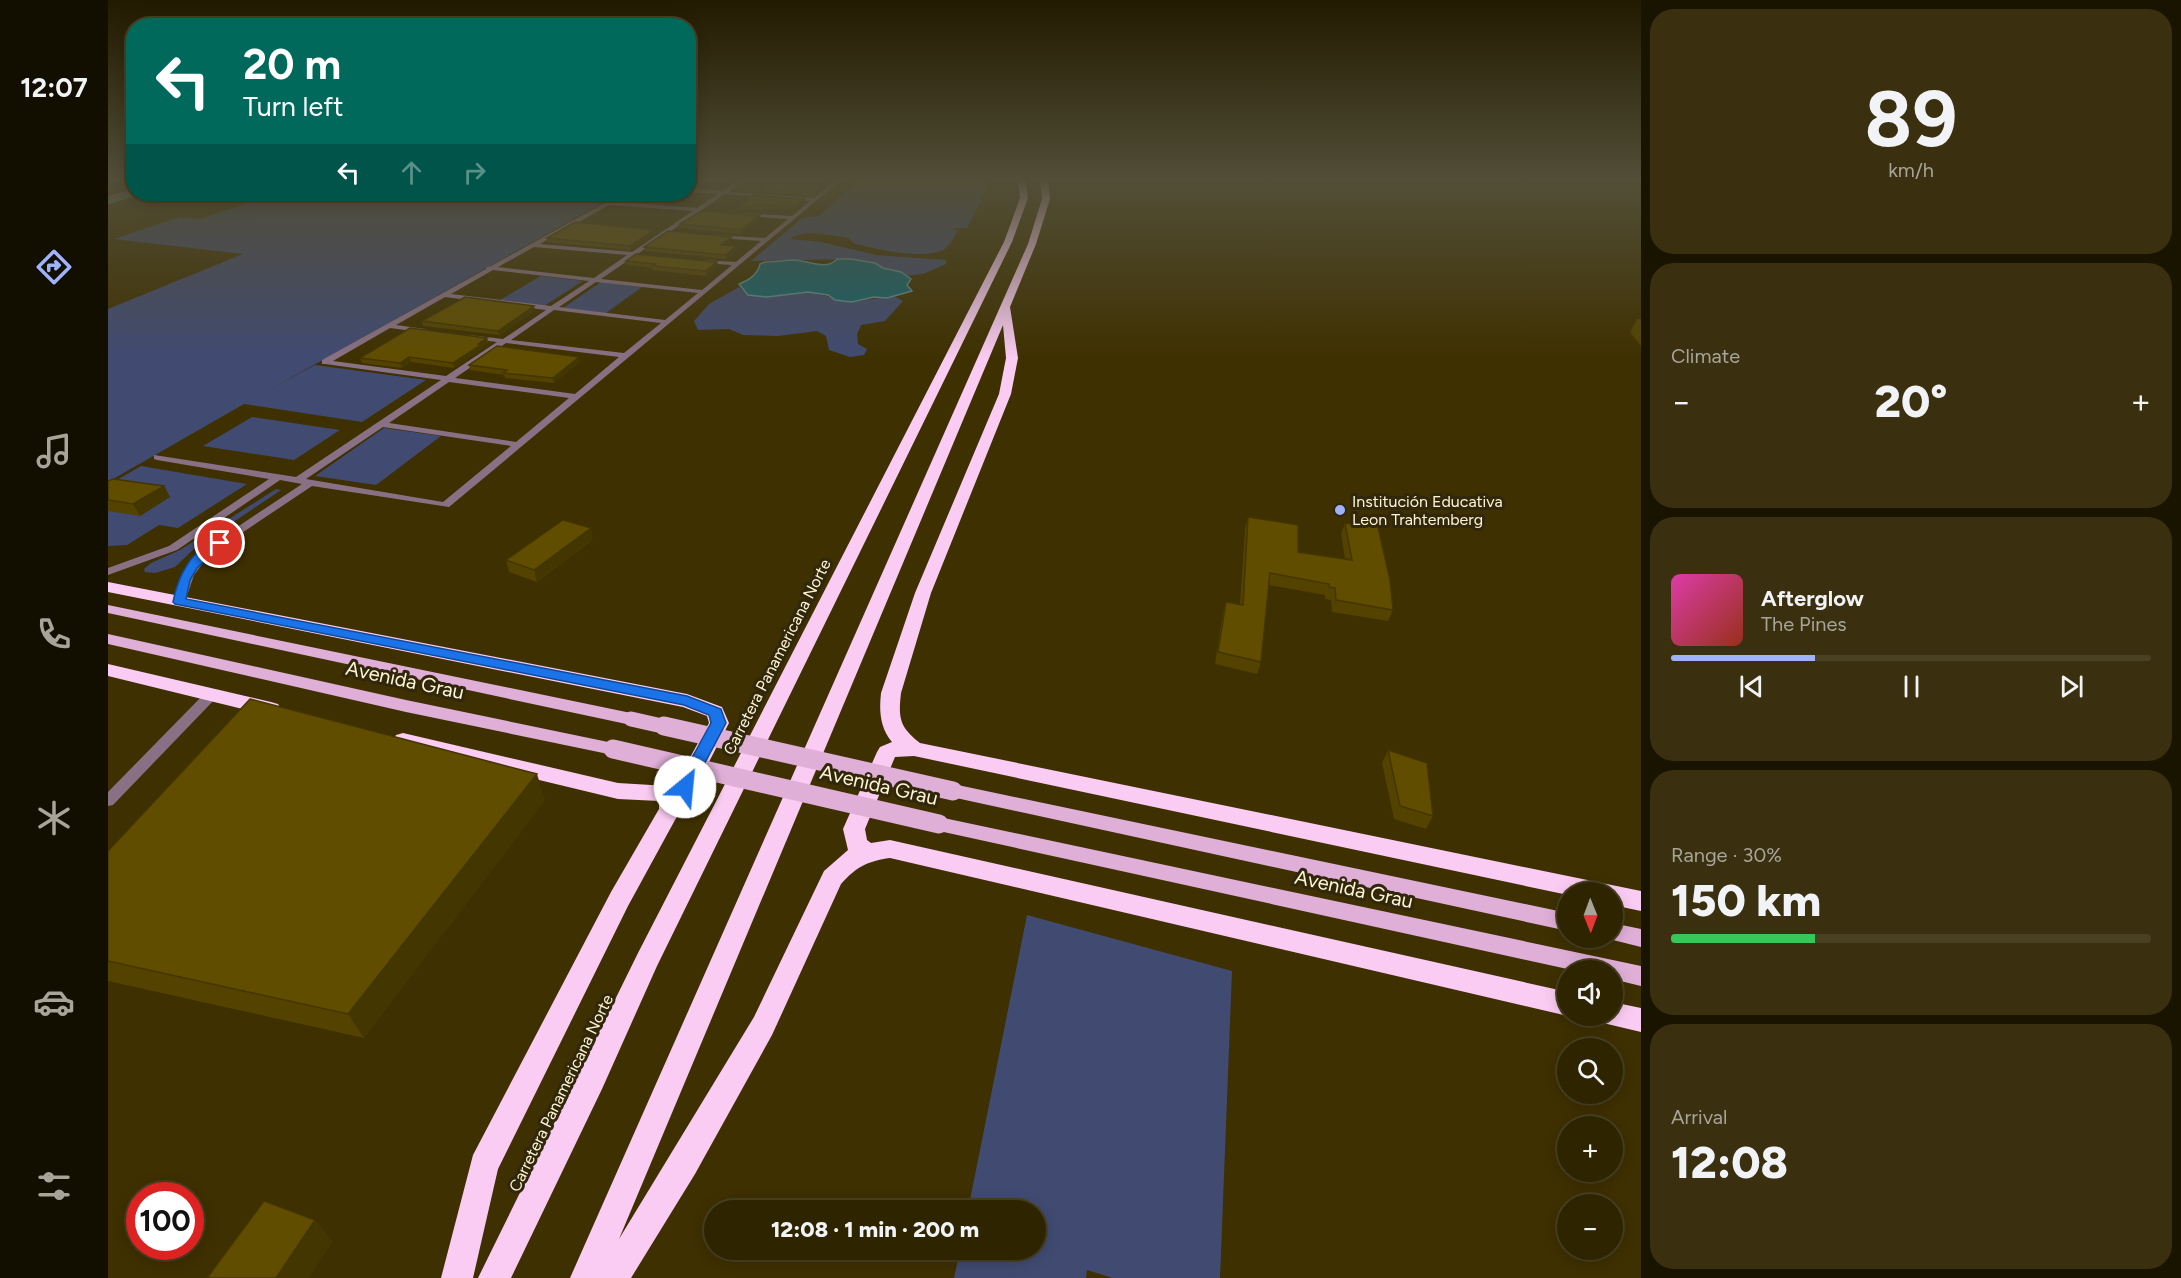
<!DOCTYPE html>
<html lang="en">
<head>
<meta charset="utf-8">
<style>
	body { margin:0; font-family:Figtree,sans-serif; background:#3a300f; color:#f1f3f6; height:100vh; display:flex; flex-direction:column; font-size:22px; white-space:nowrap }
	* { box-sizing:border-box; margin:0 }
	p { font-size:20px; color:#a7a499 }
	.icon { flex:none; width:33px; height:33px; fill:none; stroke:currentColor; stroke-width:2; stroke-linecap:round; stroke-linejoin:round }
	.map { position:relative; flex:1; overflow:hidden }
	.drawer { display:flex; flex-direction:column; gap:9px; padding:9px; background:#191400; width:540px }
	.drawer>* { flex:none }
	.banner { position:absolute; left:18px; top:18px; width:570px; height:183px; border-radius:24px; box-shadow:0 3px 15px #0003,0 0 0 2px #494122; background:#00695c; color:#fff; overflow:hidden }
	.needle { width:39px; rotate:179deg }
	.controls { position:absolute; left:1449px; top:882px; display:grid; gap:12px }
	.controls a { display:grid; place-items:center; width:66px; height:66px; border-radius:50%; background:#2e2400; box-shadow:0 3px 15px #0003,0 0 0 2px #494122; font-size:30px }
	.speed { position:absolute; left:18px; top:1182px; display:flex; gap:12px; font-size:30px; font-weight:700; text-align:center }
	.speed>* { display:grid; place-content:center; width:78px; height:78px; border-radius:50%; background:#2e2400; box-shadow:0 3px 15px #0003,0 0 0 2px #494122; line-height:1 }
	.speed .limit { border:9px solid #d22; background:#fff; color:#111 }
	.pin { position:absolute; display:grid; place-items:center; width:51px; height:51px; color:#fff; margin:-26px; border:3px solid #fff; border-radius:50%; box-shadow:0 2px 6px #0007 }
	.me { position:absolute; width:66px; margin:-33px; rotate:28deg; stroke-linejoin:round; filter:drop-shadow(0 0 4px #0008) }
	.turn { display:flex; align-items:center; gap:21px; height:126px; padding:0 18px; font-size:27px }
	.turn .icon { width:78px; height:78px; stroke-width:2.5 }
	.turn b { display:block; font-size:42px; line-height:51px }
	.lanes { display:flex; align-items:center; height:57px; padding:0 18px; background:#0003; justify-content:center; gap:30px; direction:ltr }
	.lanes .off { opacity:.35 }
	.big { font-size:45px; font-weight:800; line-height:1.1 }
	.drawer .tile { flex:1; display:flex; flex-direction:column; justify-content:center; gap:9px; min-width:0; padding:0 21px; border-radius:24px; background:#3a300f }
	.drawer .dial { align-items:center; gap:0 }
	.dial b { font-size:78px; line-height:1 }
	.song { display:flex; align-items:center; gap:18px }
	.cover { width:72px; height:72px; border-radius:9px; background:linear-gradient(135deg,hsl(320 70% 55%),hsl(10 70% 35%)) }
	.played { height:6px; border-radius:3px; background:linear-gradient(90deg,#9fb3fd 30%,#494122 30%) }
	.keys { display:flex; justify-content:space-around; direction:ltr }
	.heat { display:flex; justify-content:space-between; align-items:center; font-size:33px; direction:ltr }
	.charge { height:9px; border-radius:4px; background:linear-gradient(90deg,#34c759 30%,#494122 0) }
	.trip { position:absolute; left:596px; top:1200px; width:342px; height:60px; border-radius:30px; background:#2e2400; box-shadow:0 3px 15px #0003,0 0 0 2px #494122; font-weight:800; line-height:60px; text-align:center }
	main { display:flex; flex:1; min-height:0 }
	.menu { display:flex; flex-direction:column; width:108px; justify-content:space-around; align-items:center; background:#120e00; color:#a7a499 }
	.menu .icon { width:42px; height:42px }
	.menu .on { color:#9fb3fd }
	.menu b { font-size:27px; color:#f1f3f6 }
	.map>svg:first-child { display:block }
	.green { fill:#414b72 }
	.water { fill:#15626f; stroke:#5b8e8d; stroke-width:1.5 }
	.lines { fill:none; stroke-linecap:round; stroke-linejoin:round }
	.stream { stroke:#5b8e8d; stroke-width:4 }
	.street { fill:#897185; fill-rule:evenodd }
	.primary { fill:#e0afd8; fill-rule:evenodd }
	.highway { fill:#fbccf3; fill-rule:evenodd }
	.primary-bridge-far1 { stroke:#e0afd8; stroke-width:15 }
	.primary-bridge { stroke:#e0afd8; stroke-width:19 }
	.wall { fill:#534200 }
	.shaded-wall { fill:#433600 }
	.building { fill:#604d00; stroke:#433600; stroke-width:1.5 }
	.route { fill:#1a73e8; stroke:#114b97; stroke-width:1.5 }
	.poi-dot { fill:#9fb3fd; stroke:#30270c; stroke-width:2 }
	.labels { text-anchor:middle; dominant-baseline:central; stroke-width:6; stroke-linejoin:round; paint-order:stroke }
	.poi-label { font-size:16px; fill:#fff5d4; stroke:#30270c; text-anchor:start }
	.street-label { font-size:16px; fill:#fff5d4; stroke:#30270c }
	.near-street-label { font-size:20px; fill:#fff5d4; stroke:#30270c }
</style>
</head>
<body>
<main>
<nav class="menu">
<b>12:07</b>
<svg class="icon on" aria-label="directions" viewBox="0 0 24 24"><path d="M12 3l9 9-9 9-9-9zM9 14v-3h6M13 9l2 2-2 2"/></svg>
<svg class="icon" aria-label="music" viewBox="0 0 24 24"><path d="M9 18V5l10-2v13"/><circle cx="6" cy="18" r="3"/><circle cx="16" cy="16" r="3"/></svg>
<svg class="icon" aria-label="phone" viewBox="0 0 24 24"><path d="M5 4h4l2 5-3 2q2 4 5 5l2-3 5 2v4C11 20 4 13 5 4z"/></svg>
<svg class="icon" aria-label="climate" viewBox="0 0 24 24"><path d="M12 3v18M4 7l16 10M4 17L20 7"/></svg>
<svg class="icon" aria-label="car" viewBox="0 0 24 24"><path d="M5 17H2v-5l4-1 3-4h7l3 4 3 1v5h-3M9 17h6M6 11h13"/><circle cx="7" cy="17" r="2"/><circle cx="17" cy="17" r="2"/></svg>
<svg class="icon" aria-label="filters" viewBox="0 0 24 24"><path d="M4 7h16M4 17h16"/><circle cx="9" cy="7" r="2"/><circle cx="15" cy="17" r="2"/></svg>
</nav>
<div class="map">
<svg width="1533" height="1278" viewBox="0 0 1533 1278">
	<rect width="100%" height="100%" fill="#3e3000"/>
	<path class="green" d="M749,181H878L879,189L859,228H844L850,231C845,237 843,246 835,250C815,260 766,249 745,243L741,238C725,236 696,228 682,239L713,242L768,255L838,260V264L815,274L797,276L787,270L743,259L643,261L694,218L711,216Z
		M166,194H510L163,389L207,365L318,380L254,422L136,404L0,482V309L135,254L6,239L72,217L93,219Z
		M433,276L475,281L436,306L392,300Z
		M493,282L534,287L498,313L455,308Z
		M631,287L640,295L659,297L700,292L744,302L786,296L795,301L777,321L753,325L749,334L750,344L759,349L756,355L742,357L721,350L718,336L709,331L670,336L635,335L621,329L590,330L586,321L601,304Z
		M144,417L232,430L186,460L95,446Z
		M276,428L333,436L268,485L207,476Z
		M33,466L139,484L70,528L51,525L19,545L0,546V485Z
		M168,489L173,490L87,548L67,567L47,573L37,572L36,569L43,563L72,550Z
		M919,915L1124,971L1112,1278H1005L979,1270L978,1278H846L852,1250H927V1210H860Z"/>
	<path class="water" d="M729,259H743L767,263L775,268L793,272L803,279L799,285L804,291L779,298L766,297L744,302L727,300L720,295L700,292L659,297L640,295L631,284C642,280 650,273 652,264L657,262C667,262 678,260 687,260C701,261 718,271 729,259Z"/>
	<g class="lines">
		<path class="stream" d="M0,202L27,194"/>
		<path class="street" d="M629,181H635L621,192L706,198L726,181H732L341,507L204,486L101,555L86,575L77,602L71,605L67,604L65,602L75,575L93,551L194,484L172,480L69,550L0,575V568L61,546L161,479L49,460L46,459V455L188,477L333,380L217,364H214V360L378,269L379,267L383,266L513,194H519L506,202L589,208L610,194L580,192V188L615,191ZM617,194L702,201L684,216L634,213L636,216L680,219L657,238L608,235L610,238L653,241L628,262L593,260L592,261L595,263L624,265L594,290L493,279ZM501,205L585,211L524,252L432,244ZM426,247L519,255L486,278L390,267ZM385,270L481,281L443,306L343,294ZM488,282L590,293L557,320L451,307ZM337,297L438,310L395,339L361,335L360,337L364,339L389,342L338,376L225,361L282,328L320,333L321,331L317,329L288,325ZM446,310L553,323L516,353L403,340ZM398,343L511,357L467,394L347,378ZM341,382L461,398L408,442L281,423ZM275,427L403,446L335,502L198,479Z
			M26,189V192L0,200V196Z
			M104,690L110,694L109,697L5,805L0,806V792L99,691Z"/>
		<path class="primary" d="M0,605L523,713L529,715L531,719L529,723L523,725L0,613Z
			M0,634L298,700L505,743L511,745L514,749L511,753L505,755L298,712L0,644Z
			M845,784L1460,913V931L839,796L836,791L839,786Z
			M831,817L1533,966V986L1504,979V970H1464L831,831L824,829L822,824L824,819Z
			M1504,923L1533,929V947L1497,938H1504Z"/>
		<path class="highway" d="M910,181H918L920,198L904,242L549,966L494,1089L403,1278H370L530,953L896,242L912,198Z
			M932,181H940L942,199L928,244L902,307L910,358L903,394L823,593L793,693C790,719 792,727 812,743L1533,891V911L1504,905V892H1460V895L806,756L787,757L757,829L759,840L763,843L782,840L1460,992V1016H1462H1460L782,858C760,861 748,867 733,884L664,1035L587,1174L523,1278H462L920,244L934,199ZM895,325L898,358L891,394L807,593L773,693C771,711 772,728 784,742L772,747L769,752L735,829L740,850L716,871L646,1017L511,1239Z
			M0,582L579,694L614,707L621,723L585,793L573,798V809L520,906L390,1169L365,1278H333L365,1155L503,892L551,809V801L510,799L295,747L288,745L285,740L288,735L295,733L510,783L560,786L569,781L601,723L599,716L575,707L0,592Z
			M0,664L163,702L170,704L173,709L170,714L163,716L0,676Z
			M1504,1002L1533,1008V1032L1495,1023L1491,1016H1504Z"/>
		<path class="primary-bridge-far1" d="M523,719L563,728"/>
		<path class="primary-bridge" d="M556,726L845,791
			M505,749L831,824"/>
	</g>
	<path class="wall" d="M718,182V185L705,196L655,192L654,188Z
		M696,203L690,208L631,210V206Z
		M652,219L633,234L572,228V224Z
		M547,230V234L522,250L439,242V238Z
		M624,237V241L618,245L628,246V251L618,259L537,251L536,247Z
		M518,261L610,266L598,276L544,270V268L519,265Z
		M427,311L391,335L315,326L314,321Z
		M1529,319H1533V346L1522,332Z
		M379,338L380,343L374,347V349L346,368L303,362L294,368L254,363L252,358Z
		M471,357L472,362L446,383L397,378L396,375L362,370L361,365Z
		M0,481L56,486L62,497L32,516L0,511Z
		M1140,517L1190,552L1237,559L1233,534L1237,523L1285,610L1280,621L1224,612L1223,600L1217,599V595L1161,585L1153,662L1149,674L1107,664L1115,613L1118,602L1132,604L1137,528Z
		M485,540L429,582L401,572L398,560Z
		M1280,750L1325,816L1318,829L1286,819L1274,763Z
		M437,800L256,1038L0,981V851Z"/>
	<path class="shaded-wall" d="M718,182V185L705,196V192Z
		M696,199V203L690,208L689,205Z
		M652,215V219L633,234V230Z
		M547,230V234L522,250V246Z
		M624,237V241L613,249V245Z
		M628,246V251L618,259V255Z
		M609,262L610,266L598,276V271Z
		M426,306L427,311L391,335L390,331Z
		M379,338L380,343L374,347V349L346,368L345,363Z
		M301,357L303,362L294,368L292,363Z
		M471,357L472,362L446,383L445,378Z
		M56,486L62,497L32,516L25,504Z
		M483,528L485,540L429,582L426,570Z
		M429,774L437,800L256,1038L240,1014Z
		M207,1220L225,1241L201,1278H168Z"/>
	<path class="building" d="M664,181H716L718,182L705,192L654,188Z
		M646,195L696,199L689,205L631,206Z
		M593,211L652,215L633,230L572,224Z
		M467,222L547,230L522,246L439,238Z
		M560,231L624,237L613,245L628,246L618,255L536,247Z
		M528,254L609,262L598,271L544,266L547,264L518,261Z
		M357,297L426,306L390,331L314,321Z
		M302,328L379,338L370,344L373,345L345,363L301,357L292,363L252,358Z
		M389,346L471,357L445,378L395,373L399,370L361,365Z
		M5,479L56,486L25,504L0,500V481Z
		M1140,517L1190,525V552L1244,560L1237,523L1270,527L1282,580L1285,610L1228,600L1227,588L1221,587V584L1162,573L1153,662L1110,652L1118,602L1135,605Z
		M455,520L483,528L426,570L398,560Z
		M142,699L429,774L240,1014L0,961V851Z
		M1280,750L1319,763L1325,816L1292,806Z
		M156,1201L207,1220L168,1278H99Z"/>
	<linearGradient id="sky" x2="0" y2="1"><stop stop-color="#221a00"/><stop offset="0.5" stop-color="#524e37"/><stop offset="1" stop-color="#524e37" stop-opacity="0"/></linearGradient>
	<rect width="1533" height="360" fill="url(#sky)"/>
	<path class="route" d="M112,539L118,543L89,568L82,580L78,599L579,696L613,709L618,723L582,791H571L568,787L603,723L601,715L576,705L67,604L65,602C70,576 84,547 112,539Z"/>
	<circle class="poi-dot" cx="1232" cy="510" r="6"/>
	<g class="labels">
		<g class="poi-label">
			<text x="1244" y="501">Institución Educativa<tspan x="1244" dy="18">Leon Trahtemberg</tspan></text>
		</g>
		<g class="street-label">
			<text transform="translate(669 657) rotate(-63)">Carretera Panamericana Norte</text>
			<text transform="translate(453 1093) rotate(-64)">Carretera Panamericana Norte</text>
		</g>
		<g class="near-street-label">
			<text transform="translate(297 680) rotate(12)">Avenida Grau</text>
			<text transform="translate(771 785) rotate(13)">Avenida Grau</text>
			<text transform="translate(1246 889) rotate(12)">Avenida Grau</text>
		</g>
	</g>
</svg>
<div class="controls">
<a><svg class="needle" viewBox="-14 -14 28 28"><path d="M0-13l5 13h-10z" fill="#e53935"/><path d="M0 13l5-13h-10z" fill="#a7a499"/></svg></a>
<a><svg class="icon" aria-label="sound" viewBox="0 0 24 24"><path d="M4 9h4l5-4v14l-5-4H4zM17 9q2 3 0 6"/></svg></a>
<a><svg class="icon" aria-label="search" viewBox="0 0 24 24"><circle cx="10" cy="10" r="6"/><path d="M15 15l6 6"/></svg></a>
<a>+</a>
<a>−</a>
</div>
<div class="speed"><div class="limit">100</div></div>
<div class="pin" style="left:112px;top:543px;background:#d93025"><svg class="icon" aria-label="arrive" viewBox="0 0 24 24"><path d="M6 21V4h12l-3 4 3 4H6"/></svg></div>
<svg class="me" style="left:577px;top:787px" viewBox="-20 -20 40 40"><circle r="19" fill="#fff"/><path d="M0-13L10 11 0 6-10 11z" fill="#1a73e8"/></svg>
<div class="trip">12:08 · 1 min · 200 m</div>
<div class="banner">
<div class="turn"><svg class="icon" aria-label="left" viewBox="0 0 24 24"><path d="M17 20v-9H6M10 6l-5 5 5 5"/></svg><div><b>20 m</b>Turn left</div></div>
<div class="lanes"><svg class="icon" aria-label="left" viewBox="0 0 24 24"><path d="M17 20v-9H6M10 6l-5 5 5 5"/></svg><svg class="icon off" aria-label="ahead" viewBox="0 0 24 24"><path d="M12 20V5M6 11l6-6 6 6"/></svg><svg class="icon off" aria-label="right" viewBox="0 0 24 24"><path d="M7 20v-9h11M14 6l5 5-5 5"/></svg></div>
</div>
</div>
<section class="drawer">
<div class="tile dial"><b>89</b><p>km/h</p></div>
<div class="tile"><p>Climate</p>
<div class="heat"><a>−</a><b class="big">20°</b><a>+</a></div>
</div>
<div class="tile">
<div class="song"><i class="cover"></i><div><b>Afterglow</b><p>The Pines</p></div></div>
<div class="played"></div>
<div class="keys"><svg class="icon" aria-label="previous" viewBox="0 0 24 24"><path d="M18 5L8 12l10 7zM5 5v14"/></svg><svg class="icon" aria-label="pause" viewBox="0 0 24 24"><path d="M8 5v14M16 5v14"/></svg><svg class="icon" aria-label="next" viewBox="0 0 24 24"><path d="M6 5l10 7-10 7zM19 5v14"/></svg></div>
</div>
<div class="tile"><p>Range · 30%</p><b class="big">150 km</b><div class="charge"></div></div>
<div class="tile"><p>Arrival</p><b class="big">12:08</b></div>
</section>
</main>
</body>
</html>
